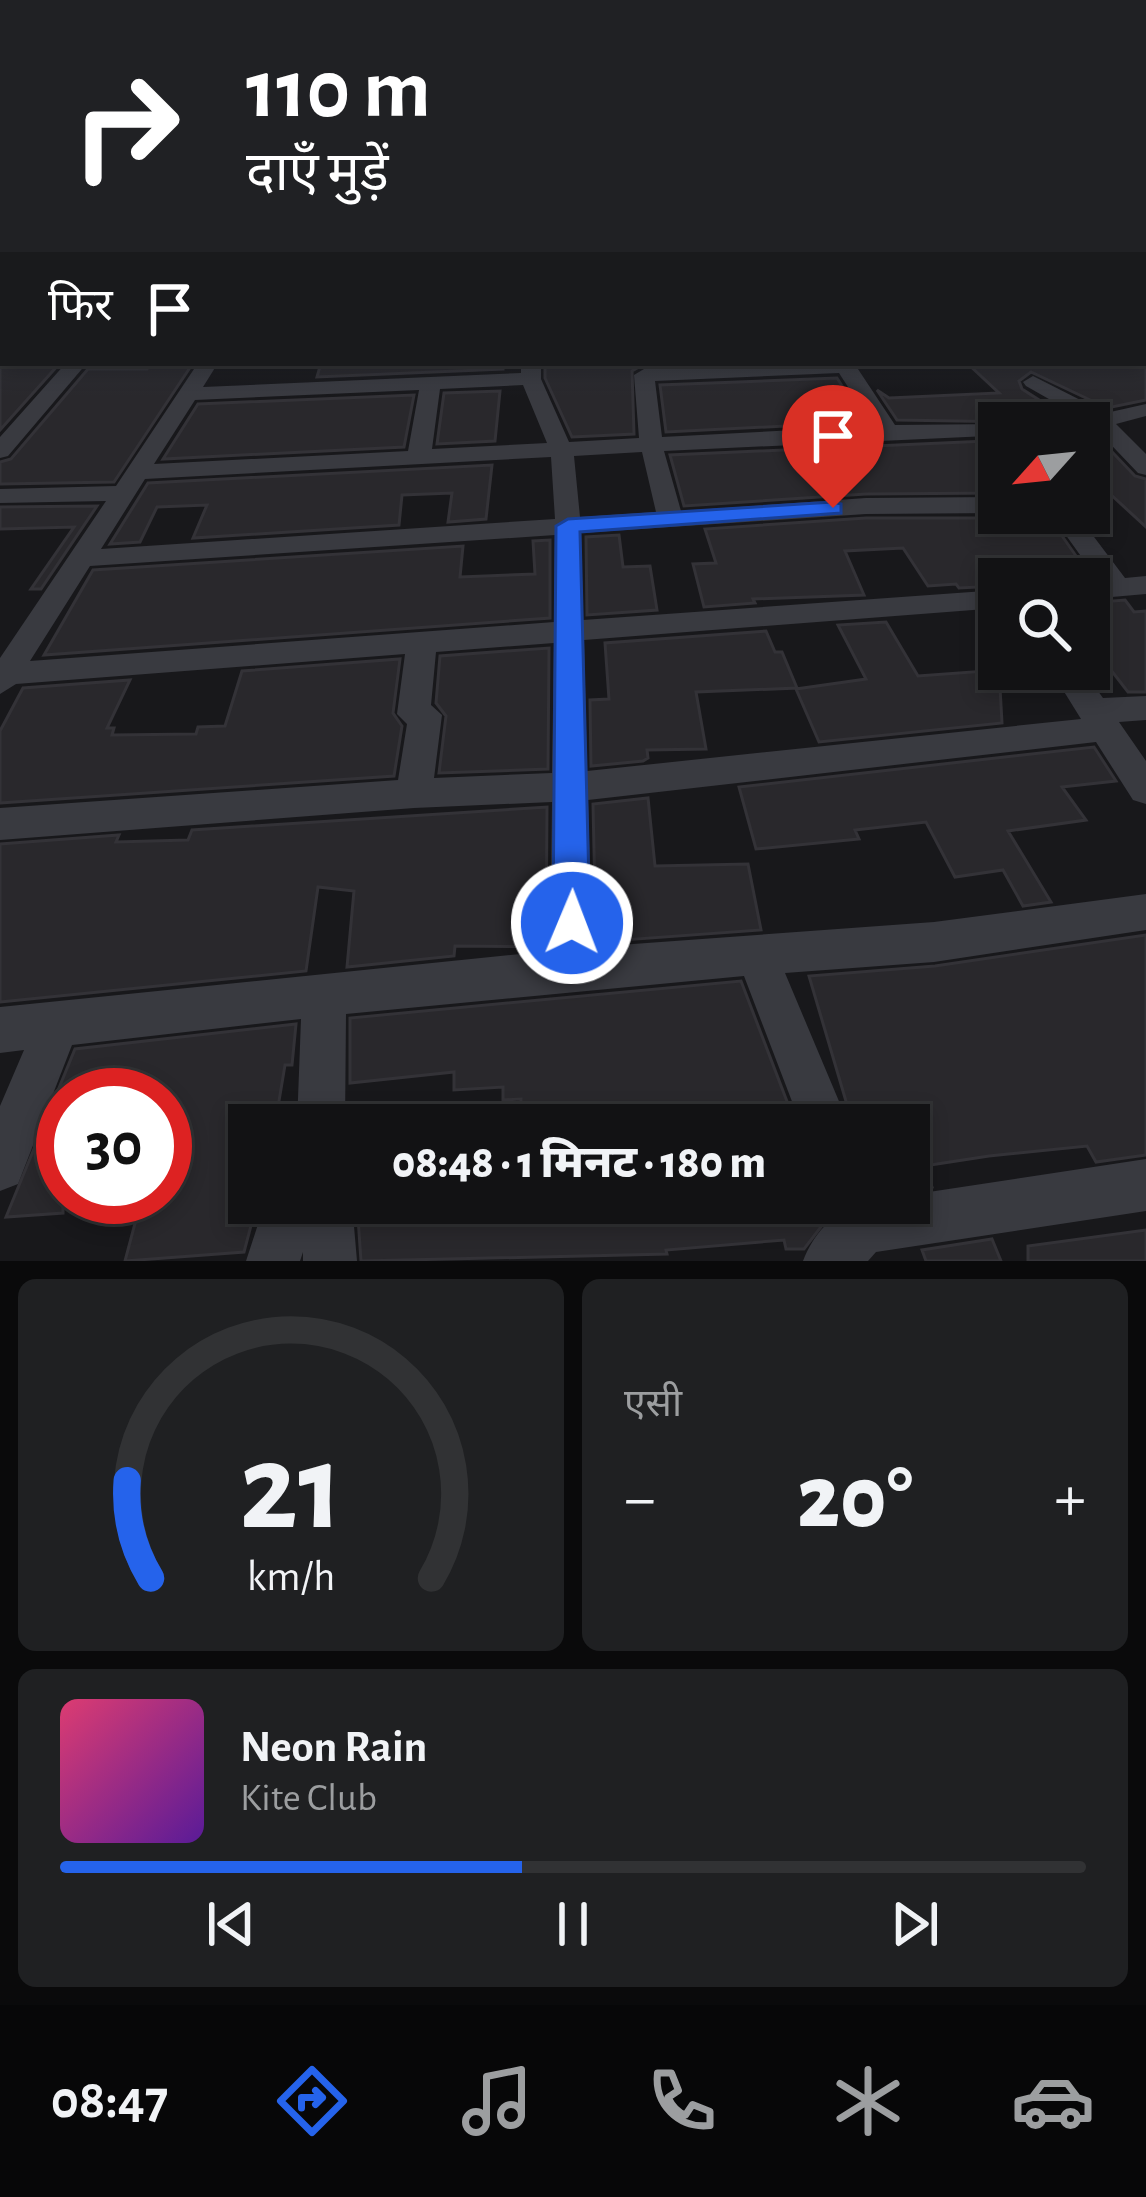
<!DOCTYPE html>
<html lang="hi">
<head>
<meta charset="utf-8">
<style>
	body { margin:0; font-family:"Alegreya Sans","Noto Sans Devanagari",sans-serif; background:#1f2022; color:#f1f3f6; height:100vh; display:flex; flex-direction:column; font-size:45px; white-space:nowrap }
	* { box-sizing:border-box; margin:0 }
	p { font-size:39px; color:#9c9ea0 }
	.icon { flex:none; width:66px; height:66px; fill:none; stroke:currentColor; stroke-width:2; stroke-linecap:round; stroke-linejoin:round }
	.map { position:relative; height:1261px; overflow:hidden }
	.side { display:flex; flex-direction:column; gap:18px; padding:18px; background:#0a0a0b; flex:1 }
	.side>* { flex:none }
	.top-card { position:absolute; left:0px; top:0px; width:1146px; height:366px; box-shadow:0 6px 18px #0003,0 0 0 3px #313234; background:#202124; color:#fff; overflow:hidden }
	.needle { width:78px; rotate:243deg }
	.fabs { position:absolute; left:978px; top:402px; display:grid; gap:24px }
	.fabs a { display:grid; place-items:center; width:132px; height:132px; border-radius:0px; background:#121214; box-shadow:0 6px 18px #0003,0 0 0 3px #313234; font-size:60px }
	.speed { position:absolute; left:36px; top:1068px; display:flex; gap:24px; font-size:60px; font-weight:700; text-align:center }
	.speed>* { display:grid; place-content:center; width:156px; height:156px; border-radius:50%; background:#121214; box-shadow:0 6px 18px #0003,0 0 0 3px #313234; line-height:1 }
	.speed .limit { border:18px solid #d22; background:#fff; color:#111 }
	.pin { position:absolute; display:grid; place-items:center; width:102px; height:102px; color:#fff; margin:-123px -51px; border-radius:50% 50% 50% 0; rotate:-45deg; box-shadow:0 0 12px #0007 }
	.pin .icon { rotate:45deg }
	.me { position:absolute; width:132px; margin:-66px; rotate:1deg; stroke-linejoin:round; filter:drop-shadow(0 0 9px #0008) }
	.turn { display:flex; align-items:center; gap:42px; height:252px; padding:0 48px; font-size:54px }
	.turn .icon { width:156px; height:156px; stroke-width:2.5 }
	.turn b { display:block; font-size:84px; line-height:102px }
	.then { display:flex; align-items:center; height:114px; padding:0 48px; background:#0003; gap:24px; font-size:45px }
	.big { font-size:90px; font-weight:800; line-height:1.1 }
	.side .widget { flex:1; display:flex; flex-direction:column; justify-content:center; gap:18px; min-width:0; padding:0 42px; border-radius:18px; background:#1f2022 }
	.side .dial { align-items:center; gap:0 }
	.dial svg { height:312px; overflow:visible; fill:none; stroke:#313234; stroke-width:7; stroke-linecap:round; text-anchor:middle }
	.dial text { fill:#f1f3f6; stroke:none }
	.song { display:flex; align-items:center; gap:36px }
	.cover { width:144px; height:144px; border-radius:18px; background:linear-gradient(135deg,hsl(340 70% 55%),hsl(270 70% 35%)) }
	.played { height:12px; border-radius:6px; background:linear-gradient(90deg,#2563eb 45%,#313234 45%) }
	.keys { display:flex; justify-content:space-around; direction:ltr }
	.heat { display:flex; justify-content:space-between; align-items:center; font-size:66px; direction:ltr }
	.side .tiles { flex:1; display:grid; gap:18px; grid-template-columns:1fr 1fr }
	.widget:last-child { grid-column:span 2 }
	.trip { position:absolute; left:228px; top:1104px; width:702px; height:120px; border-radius:0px; background:#121214; box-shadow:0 6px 18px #0003,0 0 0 3px #313234; font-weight:800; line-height:120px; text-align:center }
	.tab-bar { display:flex; height:192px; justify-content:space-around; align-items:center; background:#070708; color:#9c9ea0 }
	.tab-bar .icon { width:84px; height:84px }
	.tab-bar .active { color:#2563eb }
	.tab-bar b { font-size:54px; color:#f1f3f6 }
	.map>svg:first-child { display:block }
	.building { fill:#29282c; stroke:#333237; stroke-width:3 }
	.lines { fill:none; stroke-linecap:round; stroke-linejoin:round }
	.street { fill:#393a40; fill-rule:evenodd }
	.route { fill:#2563eb; stroke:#184099; stroke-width:3 }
</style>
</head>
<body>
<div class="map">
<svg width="1146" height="1261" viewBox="0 0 1146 1261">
	<rect width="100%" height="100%" fill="#18181b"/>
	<path class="building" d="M0,363H60L0,430Z
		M151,363H193L114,482L0,484V462L11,459L88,369H147Z
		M321,363H503V369L317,377Z
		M545,363H696L644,364L632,371L634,434L572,437L545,378Z
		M967,363H1146V400L1107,408L1031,372L1019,381L1022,389L1075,423L897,420L877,390L889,398L999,393Z
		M837,378L865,422L666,432L660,385Z
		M500,391L495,441L437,444L444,393Z
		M414,395L404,447L163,459L198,404Z
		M1095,434L1135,476L1146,479V527L1108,492L1089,493V435Z
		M987,441L999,444V493L866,494L684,506L670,455Z
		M492,465L486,519L448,522L452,493L402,495L399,525L193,538L207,505L157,507L140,542L110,544L148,483Z
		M97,506L41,589H31L74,527L0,529V507Z
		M1004,513H1046L1090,576L994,579L999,586L959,588L956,584L928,586L903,548L845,551L864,595L753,599L755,603L704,607L693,564L716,563L705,529L866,518H999Z
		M619,535L623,567L650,566L657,610L587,615L586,537Z
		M550,540V618L44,655L93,570L463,546L460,577L535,574L533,541Z
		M1125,600L1134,612L1146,611V692H1128L1111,670L1089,671V603Z
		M886,622L918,676L999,670L1002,723L819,742L796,689L866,679L838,625Z
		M766,631L775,652H782L797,688L696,692L706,749L647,750L648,758L643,761L591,766L590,700L609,699L605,643Z
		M549,648L548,769L439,773L446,716L436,703L440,656Z
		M400,659L393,713L402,726L394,776L0,803V731L23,688L130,680L107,728H114L112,735L196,734L198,727L225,726L242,671Z
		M1094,747L1116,781L1062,787L1086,820L1008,831L1051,902L1023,906L1003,870L955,877L926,822L855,830L859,839L756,849L739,787Z
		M648,798L655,866L748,864L761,930L596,942L593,804Z
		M547,807L546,947L455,946L454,956L347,967L354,891L318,887L306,971L0,1002V844L119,835L116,842L188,840L192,830Z
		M1146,935V1155L1096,1162L1087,1146L989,1156L924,1166L932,1187L909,1190V1125H853L809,976L935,966Z
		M741,981L796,1125H520L521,1099L503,1100V1087L454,1090V1072L350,1083V1018Z
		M296,1024L292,1065H285L275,1125H249V1203H257L244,1252L125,1261L142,1197H165V1095H63V1213L6,1217L75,1049Z
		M357,1203H824L827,1219L804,1249H786L784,1240L666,1250L667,1254L361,1261Z
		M1146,1230V1261H1028V1246Z
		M992,1239L1001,1261H926L922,1250Z"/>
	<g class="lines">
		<path class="street" d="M3,238V248L0,249V239Z
			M1143,239L1146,240V250L1143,249Z
			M3,283V295L0,296V284Z
			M0,338H3V350H0Z
			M66,363H87L8,456L0,458V437Z
			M198,363H218L203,387L521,373V363H541V379L569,442L639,438L634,375L644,369L854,363L895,425L999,424V440L988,436L664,451L681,511L866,498L999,497V513L866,514L581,533L583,620L999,590V608L584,640L587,771L1081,719L1050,669H1082L1103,698L1146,696V720L1119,722L1146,761V804L1133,800L1096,742L588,800L592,947L934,922L1146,894V930L934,962L785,973L849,1125H801L744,976L346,1014L345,1125H297L301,1019L72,1045L18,1184L0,1191V1106L24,1050L0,1053V1007L550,951L552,802L414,808L0,840V808L398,780L407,724L397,714L405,654L16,684L0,694V658L106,501L0,503V489L116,486ZM839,373L873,426L662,437L655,381ZM523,385L547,443L432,449L440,389ZM419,390L408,451L154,464L195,400ZM642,452L656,512L580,517L574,456ZM551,457L555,519L101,549L145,479ZM555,535L554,622L30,661L90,566ZM554,643L552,773L434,778L442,715L431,705L436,652Z
			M1033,376L1106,413L1146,404V416L1116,424L1146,454V475L1138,473L1096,429L1089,431V423H1079L1084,419L1026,386L1023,382Z
			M1050,513H1076L1125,578L1146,576V594L1089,599V581L1098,580Z
			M1146,1159V1211L876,1252L868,1261H803C825,1208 857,1203 909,1203V1195Z
			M265,1203H352L357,1261H303V1252L300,1261H246Z"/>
	</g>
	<linearGradient id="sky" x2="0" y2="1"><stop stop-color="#0d0d0f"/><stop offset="0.56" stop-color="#373d4a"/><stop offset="1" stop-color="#373d4a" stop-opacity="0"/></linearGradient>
	<rect width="1146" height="397" fill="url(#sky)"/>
	<path class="route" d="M833,502L841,504V513L580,532L590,923L585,935L572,940L558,935L553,923L556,526L568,519Z"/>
</svg>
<div class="fabs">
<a><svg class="needle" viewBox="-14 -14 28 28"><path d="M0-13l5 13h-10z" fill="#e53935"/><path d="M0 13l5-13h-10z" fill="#9c9ea0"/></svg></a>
<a><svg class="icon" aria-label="search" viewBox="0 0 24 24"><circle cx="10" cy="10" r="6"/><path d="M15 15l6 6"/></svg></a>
</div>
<div class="speed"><div class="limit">30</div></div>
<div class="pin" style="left:833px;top:508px;background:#d93025"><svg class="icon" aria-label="arrive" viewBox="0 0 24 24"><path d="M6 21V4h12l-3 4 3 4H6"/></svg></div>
<svg class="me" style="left:572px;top:923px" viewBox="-20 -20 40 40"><circle r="17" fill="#2563eb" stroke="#fff" stroke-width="3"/><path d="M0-11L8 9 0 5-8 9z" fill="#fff"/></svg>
<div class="trip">08:48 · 1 मिनट · 180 m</div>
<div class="top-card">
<div class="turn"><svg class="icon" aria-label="right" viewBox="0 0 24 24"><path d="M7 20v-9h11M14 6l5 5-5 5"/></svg><div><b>110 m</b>दाएँ मुड़ें</div></div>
<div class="then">फिर<svg class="icon" aria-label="arrive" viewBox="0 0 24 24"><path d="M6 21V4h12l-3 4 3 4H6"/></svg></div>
</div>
</div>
<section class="side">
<div class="tiles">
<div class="widget dial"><svg viewBox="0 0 100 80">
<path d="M14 69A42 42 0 1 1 86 69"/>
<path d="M14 69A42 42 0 0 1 8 44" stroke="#2563eb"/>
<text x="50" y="56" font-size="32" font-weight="700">21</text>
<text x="50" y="72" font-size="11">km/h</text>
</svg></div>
<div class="widget"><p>एसी</p>
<div class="heat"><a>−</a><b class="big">20°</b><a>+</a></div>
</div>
<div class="widget">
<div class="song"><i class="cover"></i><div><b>Neon Rain</b><p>Kite Club</p></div></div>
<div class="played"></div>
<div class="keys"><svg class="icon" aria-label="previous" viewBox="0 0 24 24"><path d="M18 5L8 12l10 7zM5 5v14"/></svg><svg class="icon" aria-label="pause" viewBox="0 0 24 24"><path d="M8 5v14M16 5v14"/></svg><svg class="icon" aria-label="next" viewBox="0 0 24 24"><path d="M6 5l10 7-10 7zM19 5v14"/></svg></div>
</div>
</div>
</section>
<nav class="tab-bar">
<b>08:47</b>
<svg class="icon active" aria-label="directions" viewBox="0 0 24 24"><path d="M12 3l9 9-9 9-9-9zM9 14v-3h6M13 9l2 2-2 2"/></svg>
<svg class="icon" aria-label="music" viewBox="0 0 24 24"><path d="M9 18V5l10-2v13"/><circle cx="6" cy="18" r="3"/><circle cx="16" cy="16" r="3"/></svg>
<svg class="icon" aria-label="phone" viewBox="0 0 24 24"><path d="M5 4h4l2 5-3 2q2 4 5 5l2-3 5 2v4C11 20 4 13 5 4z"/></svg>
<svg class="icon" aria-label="climate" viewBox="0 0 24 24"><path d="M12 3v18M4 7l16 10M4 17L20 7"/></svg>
<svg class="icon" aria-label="car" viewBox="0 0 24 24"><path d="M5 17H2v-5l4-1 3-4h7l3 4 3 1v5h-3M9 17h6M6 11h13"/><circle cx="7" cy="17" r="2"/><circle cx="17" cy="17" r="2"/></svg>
</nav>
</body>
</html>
